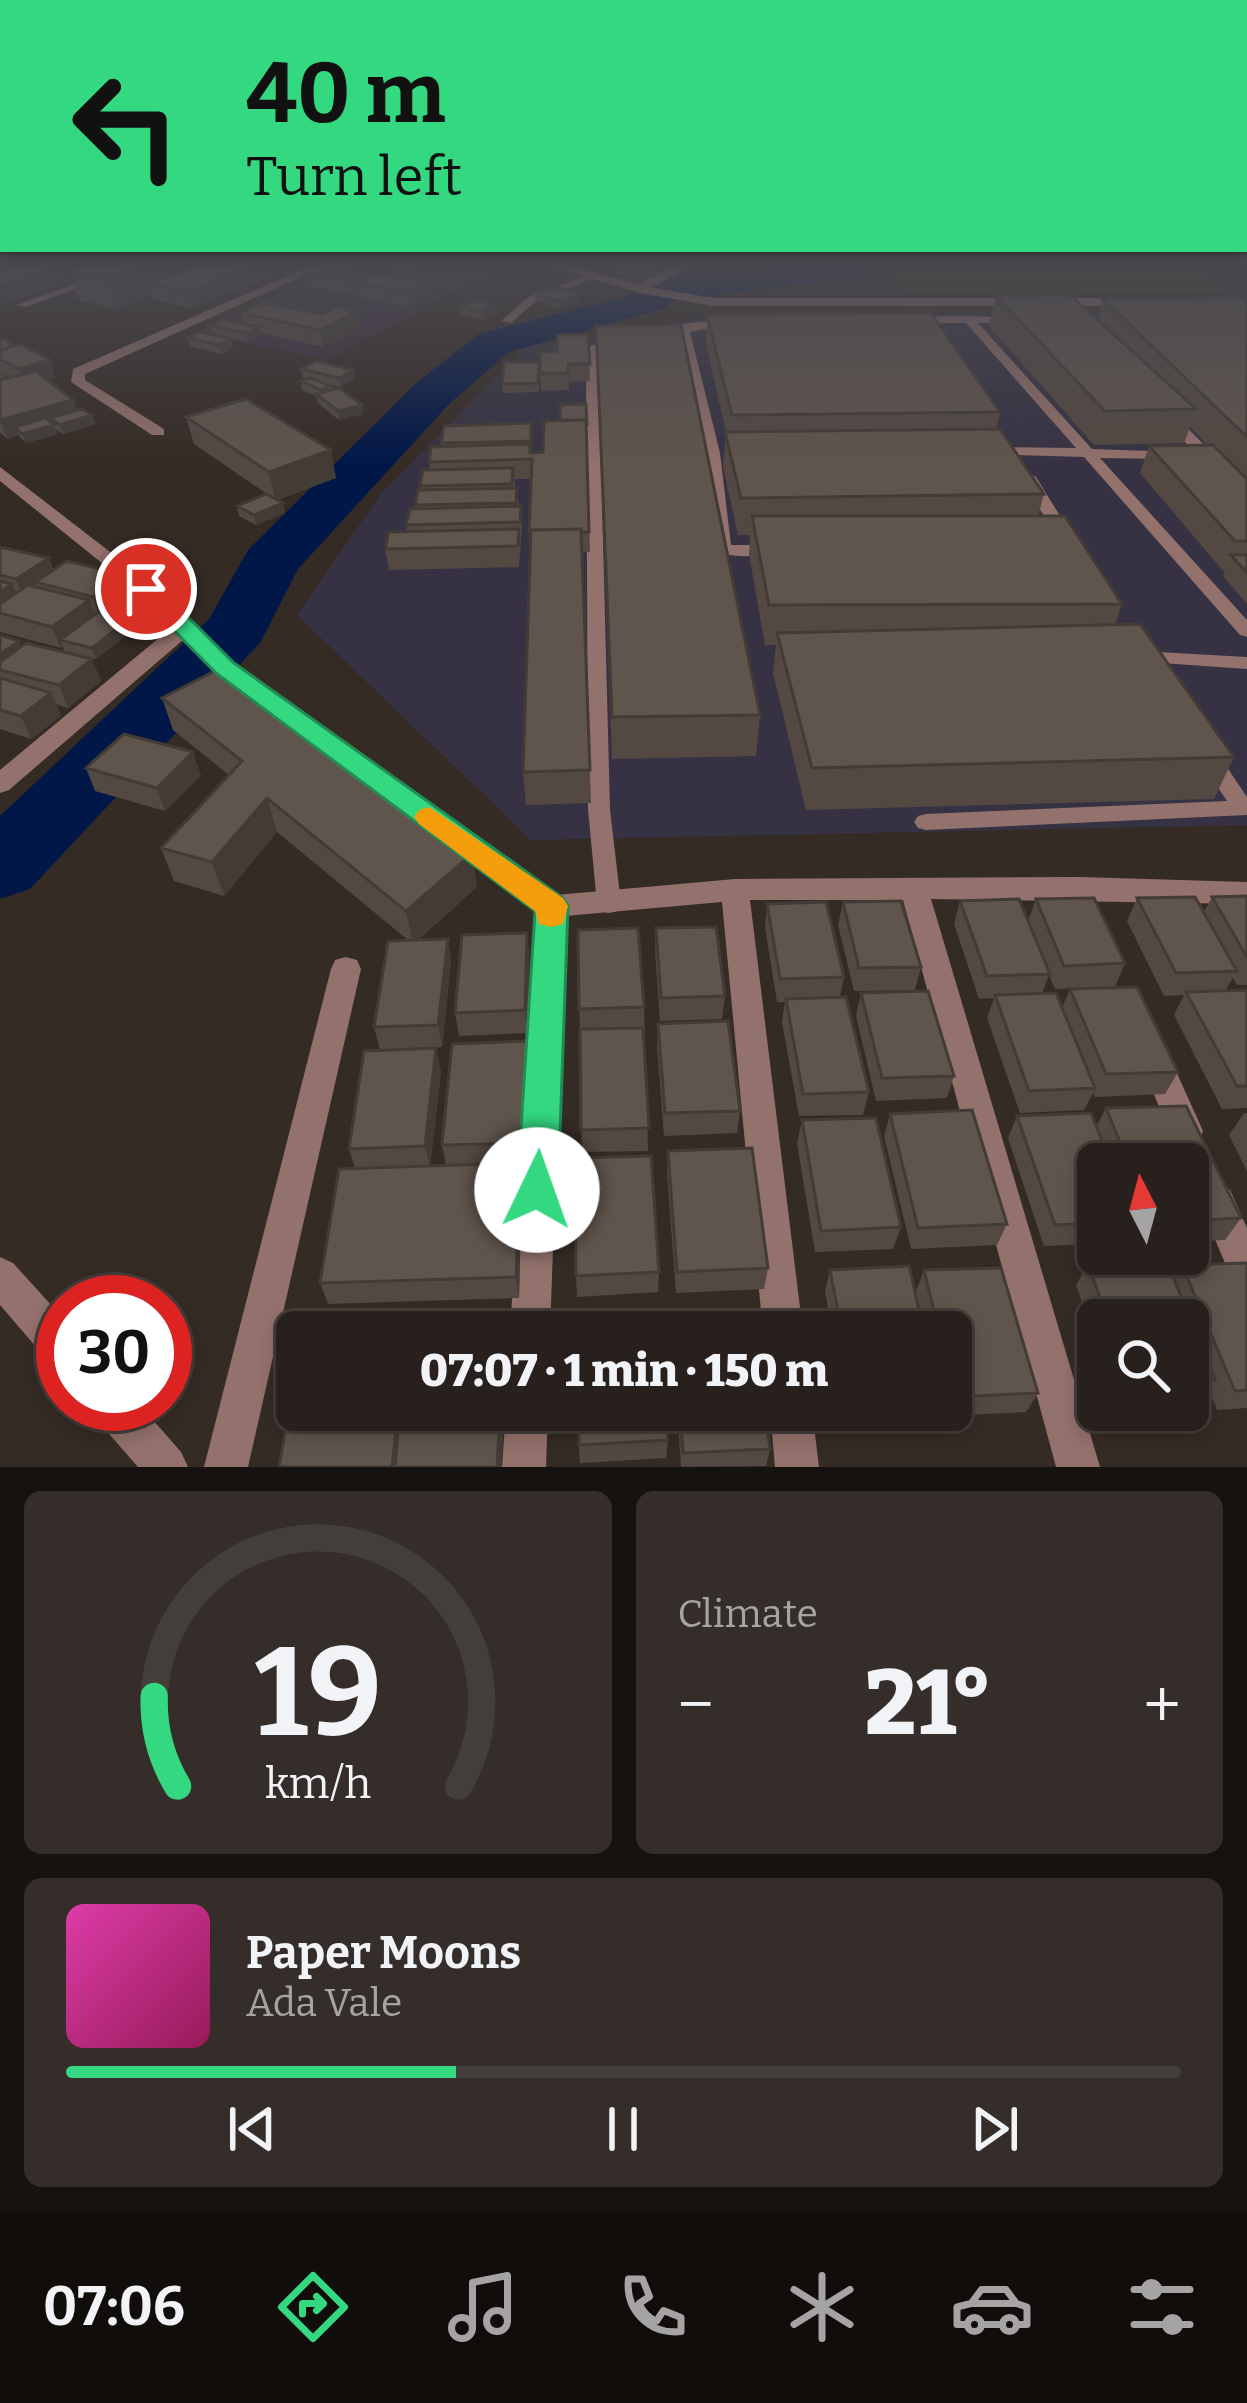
<!DOCTYPE html>
<html lang="en">
<head>
<meta charset="utf-8">
<style>
	body { margin:0; font-family:Bitter,serif; background:#342d29; color:#f1f3f6; height:100vh; display:flex; flex-direction:column; font-size:45px; white-space:nowrap }
	* { box-sizing:border-box; margin:0 }
	p { font-size:39px; color:#a5a3a3 }
	.icon { flex:none; width:66px; height:66px; fill:none; stroke:currentColor; stroke-width:2; stroke-linecap:round; stroke-linejoin:round }
	.map { position:relative; height:1467px; overflow:hidden }
	.side { display:flex; flex-direction:column; gap:24px; padding:24px; background:#16120f; flex:1 }
	.side>* { flex:none }
	.guide { position:absolute; left:0px; top:0px; width:1248px; height:252px; box-shadow:0 6px 18px #0003,0 0 0 3px #443e3b; background:#34d881; color:#111; overflow:hidden }
	.needle { width:78px; rotate:354deg }
	.tools { position:absolute; left:1077px; top:1143px; display:grid; gap:24px }
	.tools a { display:grid; place-items:center; width:132px; height:132px; border-radius:18px; background:#28201c; box-shadow:0 6px 18px #0003,0 0 0 3px #443e3b; font-size:60px }
	.speed { position:absolute; left:36px; top:1275px; display:flex; gap:24px; font-size:60px; font-weight:700; text-align:center }
	.speed>* { display:grid; place-content:center; width:156px; height:156px; border-radius:50%; background:#28201c; box-shadow:0 6px 18px #0003,0 0 0 3px #443e3b; line-height:1 }
	.speed .limit { border:18px solid #d22; background:#fff; color:#111 }
	.pin { position:absolute; display:grid; place-items:center; width:102px; height:102px; color:#fff; margin:-51px; border:6px solid #fff; border-radius:50%; box-shadow:0 3px 12px #0007 }
	.me { position:absolute; width:132px; margin:-66px; rotate:3deg; stroke-linejoin:round; filter:drop-shadow(0 0 9px #0008) }
	.turn { display:flex; align-items:center; gap:42px; height:252px; padding:0 48px; font-size:54px }
	.turn .icon { width:156px; height:156px; stroke-width:2.5 }
	.turn b { display:block; font-size:84px; line-height:102px }
	.big { font-size:90px; font-weight:800; line-height:1.1 }
	.side .widget { flex:1; display:flex; flex-direction:column; justify-content:center; gap:18px; min-width:0; padding:0 42px; border-radius:18px; background:#342d29 }
	.side .dial { align-items:center; gap:0 }
	.dial svg { height:312px; overflow:visible; fill:none; stroke:#443e3b; stroke-width:7; stroke-linecap:round; text-anchor:middle }
	.dial text { fill:#f1f3f6; stroke:none }
	.song { display:flex; align-items:center; gap:36px }
	.cover { width:144px; height:144px; border-radius:18px; background:linear-gradient(135deg,hsl(320 70% 55%),hsl(330 70% 35%)) }
	.played { height:12px; border-radius:6px; background:linear-gradient(90deg,#34d881 35%,#443e3b 35%) }
	.keys { display:flex; justify-content:space-around; direction:ltr }
	.heat { display:flex; justify-content:space-between; align-items:center; font-size:66px; direction:ltr }
	.side .tiles { flex:1; display:grid; gap:24px; grid-template-columns:1fr 1fr }
	.widget:last-child { grid-column:span 2 }
	.trip { position:absolute; left:276px; top:1311px; width:696px; height:120px; border-radius:18px; background:#28201c; box-shadow:0 6px 18px #0003,0 0 0 3px #443e3b; font-weight:800; line-height:120px; text-align:center }
	.menu { display:flex; height:192px; justify-content:space-around; align-items:center; background:#100d0b; color:#a5a3a3 }
	.menu .icon { width:84px; height:84px }
	.menu .on { color:#34d881 }
	.menu b { font-size:54px; color:#f1f3f6 }
	.map>svg:first-child { display:block }
	.industrial { fill:#363243 }
	.education { fill:#3d303e }
	.green { fill:#284200 }
	.lines { fill:none; stroke-linecap:round; stroke-linejoin:round }
	.river { fill:#011748; fill-rule:evenodd }
	.service { fill:#93716c; fill-rule:evenodd }
	.minor { fill:#93716c; fill-rule:evenodd }
	.tertiary { fill:#93716c; fill-rule:evenodd }
	.wall { fill:#534942 }
	.shaded-wall { fill:#433c36 }
	.building { fill:#60554d; stroke:#433c36; stroke-width:3 }
	.route { fill:#34d881; stroke:#228c54; stroke-width:3 }
	.slow { fill:#f59e0b }
</style>
</head>
<body>
<div class="map">
<svg width="1247" height="1467" viewBox="0 0 1247 1467">
	<rect width="100%" height="100%" fill="#352b25"/>
	<path class="industrial" d="M1247,313V825L531,840L297,615L382,492L527,346L723,315Z"/>
	<path class="education" d="M357,260H408L489,273L327,360L195,332Z"/>
	<path class="green" d="M888,260H1188L1228,291H903Z"/>
	<g class="lines">
		<path class="river" d="M829,260H871L864,273L849,278L671,301L666,308L509,352L450,403L298,569L260,643L30,889L0,899V816L209,619L248,550L416,383L479,334L654,289L658,282L672,278Z"/>
		<path class="service" d="M140,260H154L26,307L16,305Z
			M587,275L596,277L536,301L511,323L501,321L528,297Z
			M968,316L1020,318V322L1016,323H978L1092,449L1180,452V458L1175,459L1100,458L1247,620V637L1240,635L1084,457L985,454V448L990,447L1076,448L966,323H909L903,320L909,317Z
			M734,318L740,321L738,323L690,332L720,453L731,545H782L784,549C769,558 730,559 715,550L706,453L678,333L658,337L652,333L683,324Z
			M621,337L625,338V344L598,349L610,809L621,904L618,911L609,913L600,911L597,904L588,809L586,347Z
			M1163,413H1173L1247,489V503L1241,501L1163,419Z
			M1028,472L1036,477L1073,537L1071,541L1065,542L1057,537L1020,477Z
			M1140,651L1247,657V669L1133,661L1130,657Z
			M1210,752L1218,754L1247,797V815L926,830L918,828L914,822L918,816L926,814L1227,801L1199,759Z"/>
		<path class="minor" d="M324,260H339L85,374V380L164,429V435H152L71,382L73,369Z
			M680,260H692L679,273L642,292L632,289Z
			M0,467L153,585L188,619L194,621L196,627L233,663L556,895L735,879L1080,877L1247,882V904L931,899L1100,1467H1056L903,900H750L803,1332H763L722,902L565,916L550,1332H510L536,910L217,673L184,639L9,790L0,793V770L172,627L139,593L0,481Z
			M346,957L357,960L361,969L248,1467H204L331,969L335,960Z
			M1155,1045L1166,1049L1203,1131L1198,1142L1186,1147L1174,1142L1139,1059L1144,1049Z
			M1217,1184L1230,1190L1247,1228V1290L1234,1284L1199,1202L1204,1190Z
			M0,1257L13,1263L63,1318V1368L49,1362L0,1305Z
			M90,1404H139L181,1452L188,1467H138L96,1419Z
			M506,1410H548L546,1467H502Z
			M770,1410H812L819,1467H775Z"/>
		<path class="tertiary" d="M529,260H547L645,286L713,298H1133L1139,302L1133,306H713L640,293Z"/>
	</g>
	<path class="wall" d="M308,260H440L441,267L417,279L426,281L428,297L409,307L359,298L358,290L350,294L304,285L300,263Z
		M606,260H679L669,269L664,268V272L646,280L615,273V265L622,262Z
		M264,262L267,277L192,308L152,299L151,295L116,309L79,300L70,272Z
		M536,293L578,294V302L558,309L536,301Z
		M996,296L1098,320L1103,299L1247,298V604L1223,576L1225,571H1223L1140,473L1149,446L1207,445L1190,427L1184,443L1094,445L989,326Z
		M494,305L495,314L481,320L462,315L461,307Z
		M357,311L360,327L323,347L260,333V336L248,342L211,334L209,325L243,324L241,313L322,314Z
		M707,315L1000,412L996,429L1044,494L1038,516L1122,604L1115,625L1234,757L1214,799L806,810L773,673L776,645H765L749,554L750,535H738L723,467L726,432L706,345Z
		M588,335L590,381L569,382V390L541,391L540,373L557,351Z
		M188,338L234,347L221,354L190,346Z
		M0,340L13,346L56,378L48,380L73,400L77,410L92,415L95,424L63,434L55,429L57,434L26,443L18,435L7,439L0,432V380L9,377L4,374L5,378L0,380Z
		M597,357L760,715L756,756L612,759Z
		M539,362V392L503,393L502,384Z
		M301,369L353,370L355,379L340,387L321,382L331,386L332,390L363,414L339,420L318,403L316,396L302,390L301,381L308,379L303,378Z
		M586,404L590,552H582L591,803L526,805L523,772L531,479H514L519,506H521L522,526L519,567L389,570L385,549L407,532L406,525L415,509L420,486L430,470L429,462L442,447L441,443L531,423L532,453L543,452L560,420Z
		M186,417L336,478L277,500L283,503L285,513L256,525L239,516L237,506L267,494L194,444Z
		M0,547L49,558L53,570L124,575L131,596L110,611L136,628L96,659L64,651L63,647L61,648L0,632Z
		M0,635L21,646L92,659L101,681L68,708L56,704L61,716L31,739L0,729Z
		M162,698L472,854L477,887L418,940L448,939L451,962L442,1047L380,1050L374,1027L408,940L277,832L224,896L174,881L161,848L229,775L173,730Z
		M86,768L201,775L165,811L95,791Z
		M1247,896V985H1237L1233,978L1225,991L1247,990V1108L1222,1109L1174,1015L1184,995L1164,996L1127,921L1137,898L1204,912L1212,897Z
		M1036,899L1125,963L1115,987L1055,989L1049,975L1042,994L1062,1008L1070,989L1178,1072L1165,1094L1095,1097L1093,1093L1084,1110L1020,1113L987,1018L994,998L979,999L954,924L960,901L1028,921Z
		M843,902L921,967L915,990L854,991L838,925Z
		M767,904L844,977L840,997L869,1092L863,1115L799,1116L782,1022L785,1002H777L765,927Z
		M656,928L725,996L722,1019L660,1021L655,952Z
		M578,930L644,1007L648,1151L582,1152Z
		M527,933L529,956L527,1033L459,1036L455,1013Z
		M861,993L954,1076L947,1098L876,1101L856,1016Z
		M658,1024L740,1111L737,1133L664,1136L657,1047Z
		M529,1041L531,1064L529,1165L520,1166L522,1185L519,1298L328,1304L320,1283L355,1169L349,1149L441,1071L430,1166L446,1165L442,1145Z
		M1186,1106L1241,1218L1225,1240L1188,1241V1164H1098V1244L1044,1246L1008,1138L1017,1116L1091,1113L1096,1127L1106,1108Z
		M1244,1113H1247V1171L1229,1135Z
		M890,1114L1007,1224L997,1245L911,1249L884,1136Z
		M802,1120L901,1227L893,1249L815,1252L797,1143Z
		M668,1151L768,1268L764,1289L676,1293L667,1173Z
		M1247,1263V1408L1217,1410L1208,1388L1198,1399L1188,1400V1320H1098V1349L1076,1285L1088,1264L1173,1277L1182,1265Z
		M830,1270L924,1332H832L825,1291Z
		M924,1270L1038,1393L1026,1412L945,1416L943,1410H951V1332H925L916,1291Z
		M659,1272L658,1292L577,1297L576,1276Z
		M677,1410H765L770,1449L766,1466L681,1467Z
		M668,1440L666,1458L580,1463L579,1445Z"/>
	<path class="shaded-wall" d="M14,260H61L0,281V264Z
		M163,260H221L148,284L151,295L116,309L108,280Z
		M372,260H387L389,275L357,283L358,290L350,294L347,272Z
		M414,260H440L441,267L416,280Z
		M264,262L267,277L192,308L188,292Z
		M664,264V272L646,280V273Z
		M58,267L63,283L0,305V287Z
		M426,281L428,297L409,307L407,291Z
		M578,294V302L558,309L557,301Z
		M494,305L495,314L481,320L480,311Z
		M357,311L360,327L323,347L320,330Z
		M259,327L260,336L248,342L246,333Z
		M232,339L234,347L221,354L219,345Z
		M50,360L56,378L25,387L19,369Z
		M353,370L355,379L340,387L339,378Z
		M73,400L79,419L50,418L57,434L26,443L22,434L15,427L18,435L7,439L0,420Z
		M362,405L363,414L339,420L338,411Z
		M92,415L95,424L63,434L60,425Z
		M331,450L336,478L275,500L269,472Z
		M283,503L285,513L256,525L254,515Z
		M49,558L57,578L35,582L38,591L25,600L16,579Z
		M124,575L131,596L100,619L93,597Z
		M12,584L21,605L0,613V592Z
		M89,600L97,622L60,640L63,647L61,648L52,627Z
		M132,617L136,628L96,659L92,648Z
		M19,641L29,662L0,670V654Z
		M92,659L101,681L68,708L59,685Z
		M51,693L61,716L31,739L21,716Z
		M193,752L201,775L165,811L157,788Z
		M267,798L277,832L224,896L212,862Z
		M472,854L477,887L413,944L406,911Z
		M527,933L529,956L527,1033L525,1010Z
		M448,939L451,962L442,1047L438,1025Z
		M529,1041L531,1064L529,1165L526,1143Z
		M436,1048L441,1071L430,1168L425,1146Z
		M520,1163L522,1185L519,1298L516,1277Z
		M500,1410H504L502,1467H497Z"/>
	<path class="building" d="M106,260H163L108,280L70,272Z
		M212,260H252L264,262L188,292L148,284Z
		M308,260H372L347,272L300,263Z
		M628,260H644L664,264L646,273L615,265Z
		M32,262L58,267L0,287V272Z
		M377,273L426,281L407,291L357,283Z
		M556,287L578,294L557,301L536,293Z
		M1070,295L1196,409L1105,411L996,296Z
		M1247,298V437L1103,299Z
		M475,300L494,305L480,311L461,307Z
		M263,303L322,314L336,307L357,311L320,330L241,313Z
		M931,313L1000,412L732,415L707,315Z
		M222,320L259,327L246,333L209,325Z
		M681,325L760,715L612,717L596,326Z
		M201,332L232,339L219,345L188,338Z
		M557,335H588L590,364H568V373H540V352L557,351Z
		M5,339L13,346L0,350V340Z
		M20,344L50,360L19,369L0,359V350Z
		M316,361L353,370L339,378L301,369Z
		M504,362H539L538,383L502,384Z
		M36,371L73,400L0,420V380Z
		M310,378L331,386L321,390L301,381Z
		M339,388L362,405L338,411L316,394Z
		M246,399L331,450L269,472L186,417Z
		M586,404L587,426L586,420H560V405Z
		M82,409L92,415L60,425L50,418Z
		M46,418L54,425L22,434L15,427Z
		M586,420L589,532H582L581,529L531,530V533H529L532,459L429,462L431,447L530,444V453L543,452L544,421Z
		M531,423V441L441,443L444,426Z
		M1000,429L1044,494L741,498L725,432Z
		M1213,445L1247,479V541H1235L1149,446Z
		M513,468L512,484L420,486L423,470Z
		M517,488L516,503L415,505L418,490Z
		M266,494L283,503L254,515L237,506Z
		M521,506L520,522L406,525L410,509Z
		M752,516H1065L1122,604L769,605Z
		M519,529L518,546L385,549L389,532Z
		M581,529L590,770L523,772L531,530Z
		M0,547L49,558L16,579L0,575Z
		M1231,555H1247V573Z
		M67,561L124,575L93,597L35,582Z
		M0,581L12,584L0,592Z
		M28,585L89,600L52,627L0,613V604Z
		M102,609L132,617L92,648L60,640Z
		M1140,624L1234,757L812,768L777,633Z
		M0,635L19,641L0,654Z
		M26,643L92,659L59,685L0,670V662Z
		M217,670L472,854L406,911L267,798L212,862L161,848L242,761L162,698Z
		M0,678L51,693L21,716L0,710Z
		M124,734L193,752L157,788L86,768Z
		M1247,896V957L1212,897Z
		M1195,897L1237,971L1176,973L1137,898Z
		M1094,898L1125,963L1064,966L1036,899Z
		M1019,899L1050,974L987,976L960,901Z
		M901,901L921,967L859,968L843,902Z
		M826,902L844,977L780,979L767,904Z
		M716,927L725,996L661,998L656,928Z
		M638,928L644,1007L579,1009L578,930Z
		M527,933L525,1010L455,1013L462,935Z
		M448,939L438,1025L374,1027L388,941Z
		M1137,987L1178,1072L1106,1074L1070,989Z
		M1247,990V1086H1237L1186,992Z
		M928,991L954,1076L882,1078L861,993Z
		M1056,993L1095,1088L1029,1091L995,995Z
		M846,997L869,1092L803,1094L786,999Z
		M728,1021L740,1111L665,1113L658,1024Z
		M643,1028L649,1128L581,1130L580,1029Z
		M529,1041L526,1143L442,1145L452,1044Z
		M436,1048L425,1146L349,1149L364,1051Z
		M1186,1106L1241,1218L1188,1221V1164H1129L1106,1108Z
		M972,1110L1007,1224L918,1228L890,1114Z
		M1091,1113L1111,1164H1098V1223L1055,1225L1017,1116Z
		M876,1118L901,1227L821,1231L802,1120Z
		M752,1148L768,1268L677,1272L668,1151Z
		M651,1156L659,1272L576,1276L575,1158Z
		M520,1163L516,1277L320,1283L339,1169Z
		M1167,1262L1215,1380L1188,1381V1320H1108L1088,1264Z
		M1247,1263V1390L1235,1391L1182,1265Z
		M909,1266L924,1332H842L830,1270Z
		M1001,1268L1038,1393L954,1397L951,1383V1332H939L924,1270Z
		M504,1313L503,1332H303L304,1321Z
		M660,1313L661,1332H579V1317Z
		M754,1315L756,1332H675L674,1318Z
		M297,1364V1410H398L392,1467H279Z
		M400,1410H500L497,1467H395Z
		M579,1410H666L668,1440L579,1445Z
		M680,1410H765L770,1449L683,1453Z"/>
	<linearGradient id="sky" x2="0" y2="1"><stop stop-color="#1d1814"/><stop offset="0.56" stop-color="#4b4a51"/><stop offset="1" stop-color="#4b4a51" stop-opacity="0"/></linearGradient>
	<rect width="1247" height="465" fill="url(#sky)"/>
	<path class="route" d="M146,582L155,584L234,663L563,898L568,906L558,1190L552,1204L537,1210L523,1204L517,1190L535,911L216,673L138,594V584Z"/>
	<path class="slow" d="M429,807L563,898L568,906L563,924L551,927L539,924L535,911L419,824L414,817L419,810Z"/>
</svg>
<div class="tools">
<a><svg class="needle" viewBox="-14 -14 28 28"><path d="M0-13l5 13h-10z" fill="#e53935"/><path d="M0 13l5-13h-10z" fill="#a5a3a3"/></svg></a>
<a><svg class="icon" aria-label="search" viewBox="0 0 24 24"><circle cx="10" cy="10" r="6"/><path d="M15 15l6 6"/></svg></a>
</div>
<div class="speed"><div class="limit">30</div></div>
<div class="pin" style="left:146px;top:589px;background:#d93025"><svg class="icon" aria-label="arrive" viewBox="0 0 24 24"><path d="M6 21V4h12l-3 4 3 4H6"/></svg></div>
<svg class="me" style="left:537px;top:1190px" viewBox="-20 -20 40 40"><circle r="19" fill="#fff"/><path d="M0-13L10 11 0 6-10 11z" fill="#34d881"/></svg>
<div class="trip">07:07 · 1 min · 150 m</div>
<div class="guide">
<div class="turn"><svg class="icon" aria-label="left" viewBox="0 0 24 24"><path d="M17 20v-9H6M10 6l-5 5 5 5"/></svg><div><b>40 m</b>Turn left</div></div>
</div>
</div>
<section class="side">
<div class="tiles">
<div class="widget dial"><svg viewBox="0 0 100 80">
<path d="M14 69A42 42 0 1 1 86 69"/>
<path d="M14 69A42 42 0 0 1 8 46" stroke="#34d881"/>
<text x="50" y="56" font-size="32" font-weight="700">19</text>
<text x="50" y="72" font-size="11">km/h</text>
</svg></div>
<div class="widget"><p>Climate</p>
<div class="heat"><a>−</a><b class="big">21°</b><a>+</a></div>
</div>
<div class="widget">
<div class="song"><i class="cover"></i><div><b>Paper Moons</b><p>Ada Vale</p></div></div>
<div class="played"></div>
<div class="keys"><svg class="icon" aria-label="previous" viewBox="0 0 24 24"><path d="M18 5L8 12l10 7zM5 5v14"/></svg><svg class="icon" aria-label="pause" viewBox="0 0 24 24"><path d="M8 5v14M16 5v14"/></svg><svg class="icon" aria-label="next" viewBox="0 0 24 24"><path d="M6 5l10 7-10 7zM19 5v14"/></svg></div>
</div>
</div>
</section>
<nav class="menu">
<b>07:06</b>
<svg class="icon on" aria-label="directions" viewBox="0 0 24 24"><path d="M12 3l9 9-9 9-9-9zM9 14v-3h6M13 9l2 2-2 2"/></svg>
<svg class="icon" aria-label="music" viewBox="0 0 24 24"><path d="M9 18V5l10-2v13"/><circle cx="6" cy="18" r="3"/><circle cx="16" cy="16" r="3"/></svg>
<svg class="icon" aria-label="phone" viewBox="0 0 24 24"><path d="M5 4h4l2 5-3 2q2 4 5 5l2-3 5 2v4C11 20 4 13 5 4z"/></svg>
<svg class="icon" aria-label="climate" viewBox="0 0 24 24"><path d="M12 3v18M4 7l16 10M4 17L20 7"/></svg>
<svg class="icon" aria-label="car" viewBox="0 0 24 24"><path d="M5 17H2v-5l4-1 3-4h7l3 4 3 1v5h-3M9 17h6M6 11h13"/><circle cx="7" cy="17" r="2"/><circle cx="17" cy="17" r="2"/></svg>
<svg class="icon" aria-label="filters" viewBox="0 0 24 24"><path d="M4 7h16M4 17h16"/><circle cx="9" cy="7" r="2"/><circle cx="15" cy="17" r="2"/></svg>
</nav>
</body>
</html>
